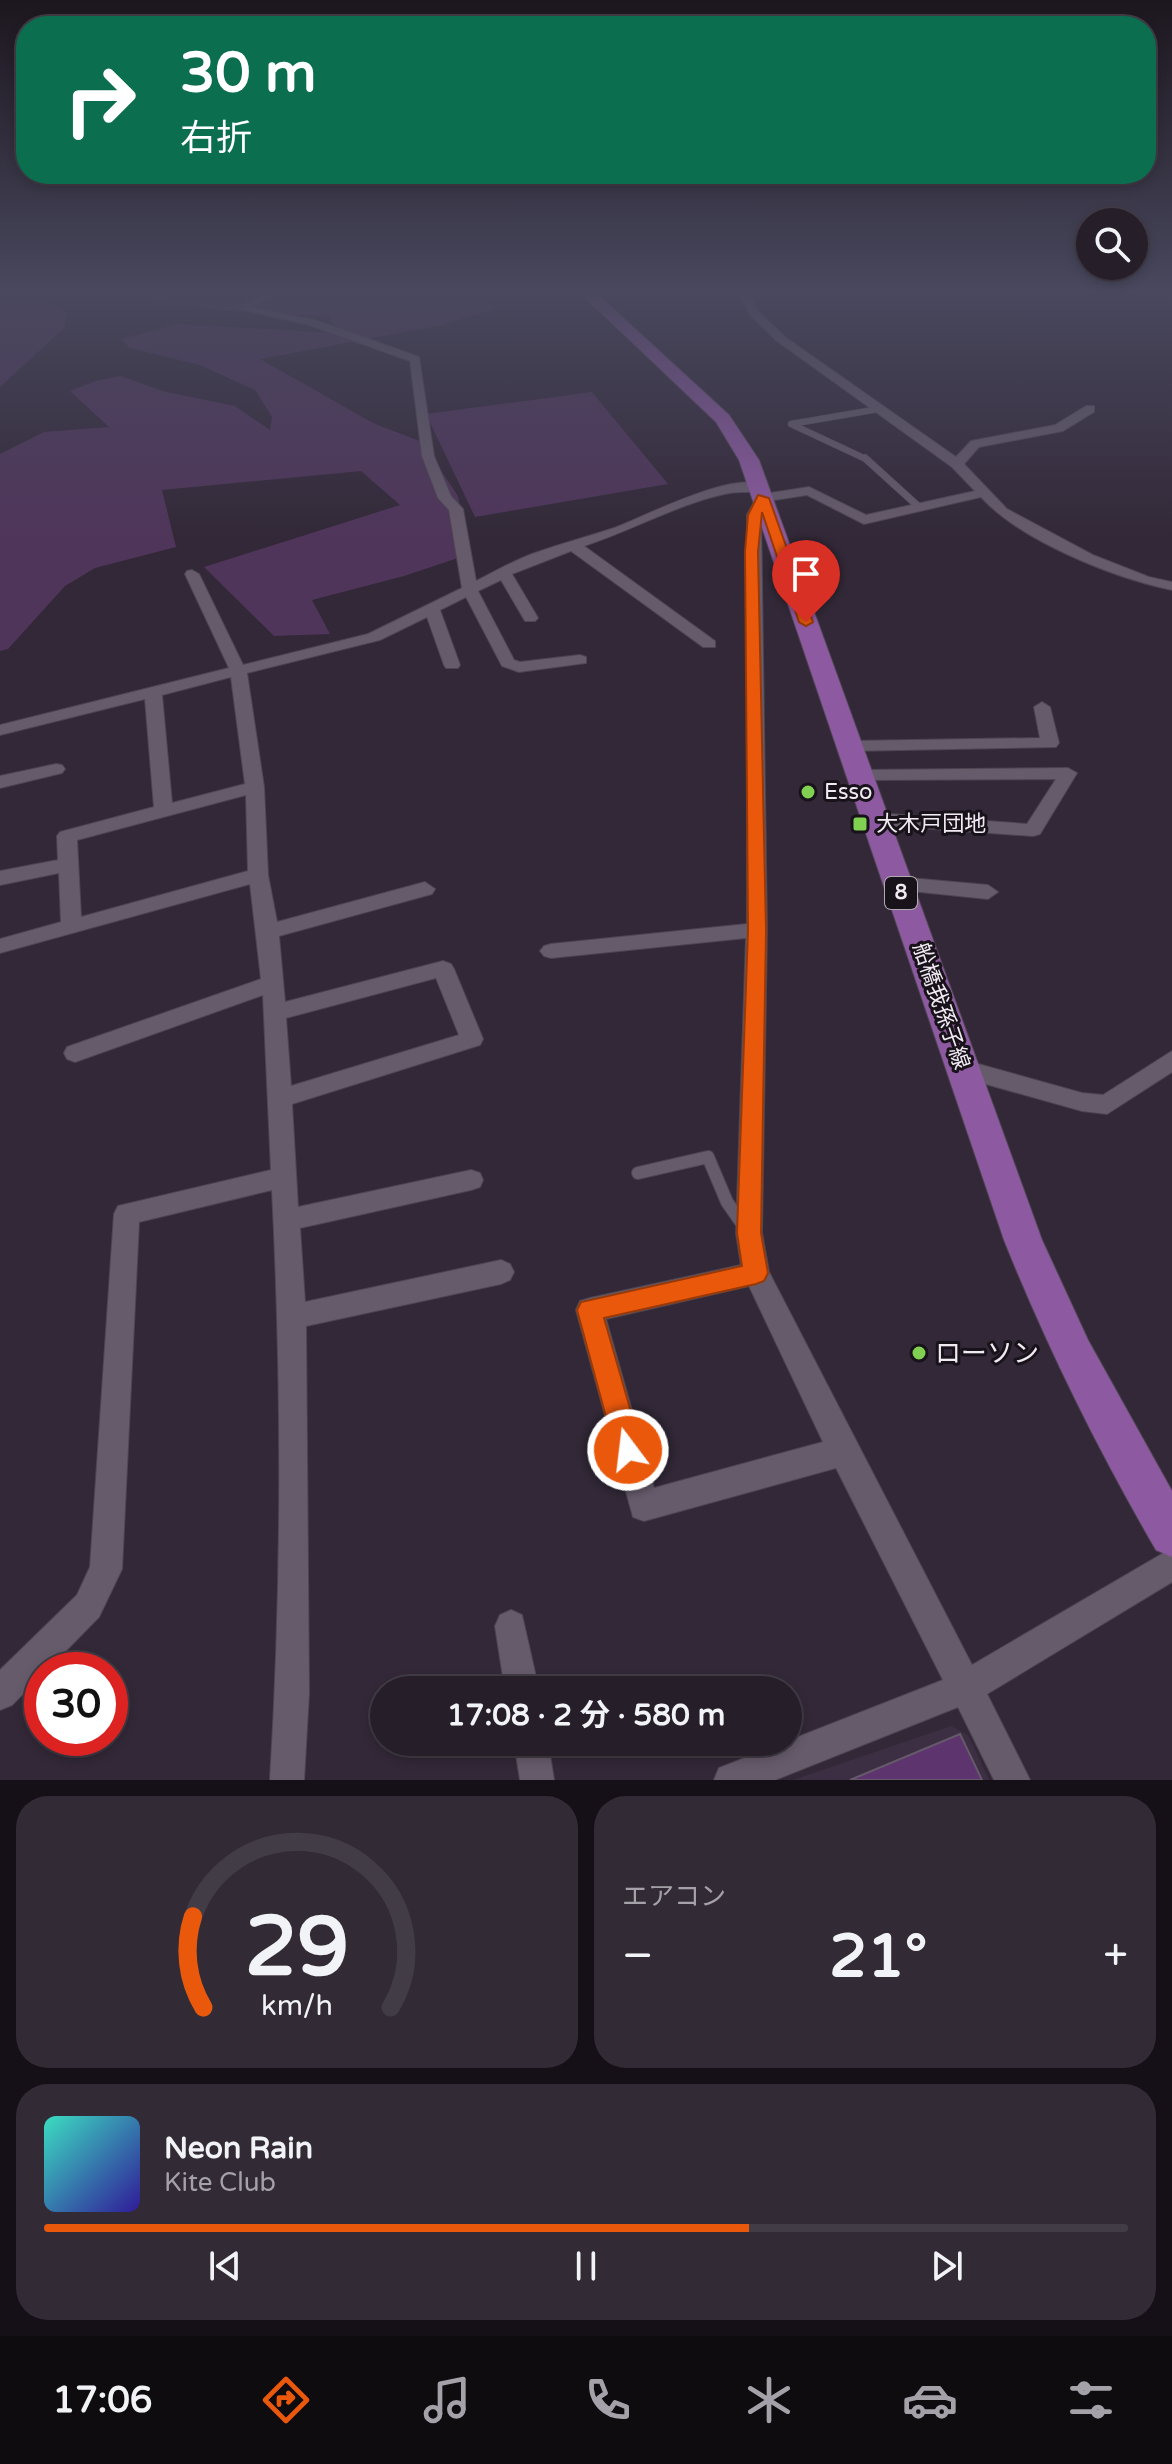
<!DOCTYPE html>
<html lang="ja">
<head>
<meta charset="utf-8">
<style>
	body { margin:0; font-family:"Varela Round","Noto Sans JP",sans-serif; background:#322b35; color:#f1f3f6; height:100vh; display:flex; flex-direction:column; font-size:30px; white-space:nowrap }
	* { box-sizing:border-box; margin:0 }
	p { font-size:26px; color:#a4a2a8 }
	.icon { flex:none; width:44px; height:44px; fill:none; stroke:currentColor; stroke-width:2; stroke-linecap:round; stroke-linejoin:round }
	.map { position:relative; height:1780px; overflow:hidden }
	.drawer { display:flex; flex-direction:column; gap:16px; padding:16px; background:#151017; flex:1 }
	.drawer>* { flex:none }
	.banner { position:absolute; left:16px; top:16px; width:1140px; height:168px; border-radius:32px; box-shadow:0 4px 12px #0003,0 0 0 2px #423c46; background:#0b6e4f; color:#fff; overflow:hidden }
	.controls { position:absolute; left:1076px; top:208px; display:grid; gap:16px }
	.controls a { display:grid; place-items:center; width:72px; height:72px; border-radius:50%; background:#261e29; box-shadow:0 4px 12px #0003,0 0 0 2px #423c46; font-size:40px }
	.speed { position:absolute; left:24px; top:1652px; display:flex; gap:16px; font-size:40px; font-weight:700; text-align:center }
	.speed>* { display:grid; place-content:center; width:104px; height:104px; border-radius:50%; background:#261e29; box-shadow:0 4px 12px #0003,0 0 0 2px #423c46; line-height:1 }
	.speed .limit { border:12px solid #d22; background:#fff; color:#111 }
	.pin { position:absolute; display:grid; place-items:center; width:68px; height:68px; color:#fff; margin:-82px -34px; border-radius:50% 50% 50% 0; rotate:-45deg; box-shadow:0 0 8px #0007 }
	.pin .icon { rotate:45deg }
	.me { position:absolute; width:88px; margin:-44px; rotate:345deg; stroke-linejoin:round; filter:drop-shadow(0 0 6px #0008) }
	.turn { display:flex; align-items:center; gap:28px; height:168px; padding:0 32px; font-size:36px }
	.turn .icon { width:104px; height:104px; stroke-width:2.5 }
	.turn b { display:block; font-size:56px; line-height:68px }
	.big { font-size:60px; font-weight:700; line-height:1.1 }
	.drawer .widget { flex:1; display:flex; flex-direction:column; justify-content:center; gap:12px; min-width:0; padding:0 28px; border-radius:32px; background:#322b35 }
	.drawer .dial { align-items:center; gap:0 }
	.dial svg { height:208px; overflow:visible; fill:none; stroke:#423c46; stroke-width:7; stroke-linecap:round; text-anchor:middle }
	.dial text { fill:#f1f3f6; stroke:none }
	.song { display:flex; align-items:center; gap:24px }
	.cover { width:96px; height:96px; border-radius:12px; background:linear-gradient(135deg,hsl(170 70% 55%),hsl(250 70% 35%)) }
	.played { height:8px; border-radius:4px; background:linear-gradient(90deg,#ea580c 65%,#423c46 65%) }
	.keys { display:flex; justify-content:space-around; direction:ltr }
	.heat { display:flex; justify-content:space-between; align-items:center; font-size:44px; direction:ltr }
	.drawer .tiles { flex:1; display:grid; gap:16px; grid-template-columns:1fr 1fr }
	.widget:last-child { grid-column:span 2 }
	.trip { position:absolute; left:370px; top:1676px; width:432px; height:80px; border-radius:40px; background:#261e29; box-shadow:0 4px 12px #0003,0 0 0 2px #423c46; font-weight:700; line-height:80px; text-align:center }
	.tabs { display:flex; height:128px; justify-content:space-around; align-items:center; background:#0f0c10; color:#a4a2a8 }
	.tabs .icon { width:56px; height:56px }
	.tabs .on { color:#ea580c }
	.tabs b { font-size:36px; color:#f1f3f6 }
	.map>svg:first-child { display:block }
	.built { fill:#3d2f43 }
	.green { fill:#4f355a }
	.building { fill:#5d346e; stroke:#655a6a; stroke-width:2 }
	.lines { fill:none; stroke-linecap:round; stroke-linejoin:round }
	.lane-far2-casing { stroke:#4e4551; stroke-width:7 }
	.lane-far1-casing { stroke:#4e4551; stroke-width:8 }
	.lane-casing { stroke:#4e4551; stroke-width:14 }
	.street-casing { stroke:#4e4551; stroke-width:2 }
	.primary-casing { stroke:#4e4551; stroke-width:2 }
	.lane-far2 { stroke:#665b6b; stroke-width:6 }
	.lane-far1 { stroke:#665b6b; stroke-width:7 }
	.lane { stroke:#665b6b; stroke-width:12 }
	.street { fill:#665b6b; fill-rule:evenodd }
	.primary { fill:#8d5aa1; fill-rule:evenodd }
	.route { fill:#ea580c; stroke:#983908; stroke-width:2 }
	.poi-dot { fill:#80d051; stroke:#18131a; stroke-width:3 }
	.labels { text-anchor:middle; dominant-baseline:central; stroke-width:6; stroke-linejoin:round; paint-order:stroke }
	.shield { fill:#18131a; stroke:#b0aab3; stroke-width:2 }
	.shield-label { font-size:20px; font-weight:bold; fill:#f1eaf4 }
	.poi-label { font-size:22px; fill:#f1eaf4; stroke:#18131a; text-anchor:start }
	.street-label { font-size:22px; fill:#f1eaf4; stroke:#18131a }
	.near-poi-label { font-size:26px; fill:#f1eaf4; stroke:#18131a; text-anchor:start }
</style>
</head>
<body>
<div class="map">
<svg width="1172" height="1780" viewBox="0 0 1172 1780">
	<rect width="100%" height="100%" fill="#322837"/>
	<path class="built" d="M951,1726L968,1735L989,1780H793Z"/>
	<path class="green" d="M126,290H376L398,303L467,290L497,308L443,325L260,359L373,423L422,442L458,496L470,554L404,576L312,600L330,634L274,636L204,567L400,505L361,471L162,490L176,547L95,568L65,586L8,649L0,651V454L44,432L109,427L70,391L96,381L120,376L166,392L235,406L270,430L272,417L255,390L200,365L130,348L121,339L179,324L335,333L330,317C292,314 149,310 126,290Z
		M20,293L44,299L66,312L65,327L0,387V297Z
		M592,392L668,484L475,517L426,414Z"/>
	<path class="building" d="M960,1734L982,1780H850Z"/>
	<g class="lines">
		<defs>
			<path id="lane-far2" d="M868,460L791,424L879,409"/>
			<path id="lane-far1" d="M865,458L919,507"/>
			<path id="lane" d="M638,1173L708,1157L727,1202L743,1225"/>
			<path id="street" d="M275,290H289L250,307L315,320L419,357L434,456L451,496L463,509L476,581C494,572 513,561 532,554C559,544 587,537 614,528C644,517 739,467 766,487C756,494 742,491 730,493C684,501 631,531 584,546L715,641V647H703L571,551L512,574L538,618L535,621H525L501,580L478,591L514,660L520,662L580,655L586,657V663L519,672L502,666L466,597L440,610L460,665L458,668H446L444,665L427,617L380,640L247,673L264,787L268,875L277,922L425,882L435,889L432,894L279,936L285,1002L443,961L451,964L454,969L483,1039L480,1045L292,1104L298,1207L471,1170L480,1173L483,1180L480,1187L471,1190L300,1228L305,1302L501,1260L510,1264L514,1272L510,1280L501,1284L306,1326L309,1693L304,1780H270C282,1584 282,1386 272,1190L139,1222L122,1569L99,1617L47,1670H42V1675L12,1705L0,1710V1670L77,1595L90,1567L114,1214L118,1206L271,1170L263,995L75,1062L67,1059L64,1053L67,1047L261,979L250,884L0,953V939L61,922L59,873L0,885V871L58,860L57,836L60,832L154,807L145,699L0,735V725L229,668L185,574L187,571L192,570L199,574L243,665L368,634L462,588L449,510L438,498L422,456L410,361L309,325L234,308ZM231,677L245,784L172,803L162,695ZM246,795L248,871L81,917L77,840ZM436,978L459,1035L291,1086L286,1018Z
				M736,290H746L759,312L785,337L956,457L971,441L1055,425L1086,406H1094V412L1063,431L979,447L964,464L1007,509L1093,555L1149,577L1172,582V590C1114,578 1021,541 981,497L864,524L807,495L768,501L761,515L767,930L762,1233L769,1272L972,1665L1172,1548V1582L987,1694L1030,1780H994L958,1707L775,1780H714L719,1768L943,1680L836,1468L644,1521L633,1517L576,1310L580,1301L590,1298L741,1265L736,1233L746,938L551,958L544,956L540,951L544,946L551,944L747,924V515L758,495L809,487L866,515L975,491L952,467L777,341L751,316ZM749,1286L823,1442L654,1488L606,1319Z
				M1042,702L1050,707L1059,743L1056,747L850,751L841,746L850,741L1040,738L1034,707Z
				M56,764L62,765L65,769L62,773L0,788V776Z
				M1068,768L1077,773L1040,834L1033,836L876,825L867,819L876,813L1027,824L1056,779L860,780L851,775L860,770Z
				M898,877L988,885L998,892L988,899L891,889L888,884Z
				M1172,1051V1072L1107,1114L1082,1111L964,1078L956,1075L952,1069L956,1063L964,1060L1082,1093L1103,1095Z
				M511,1610L522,1615L539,1690H505L495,1626L500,1615Z
				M514,1742H548L554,1780H520Z"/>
			<path id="primary" d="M577,290H593L729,415L759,460L1042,1240L1088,1340L1172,1491V1557L1156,1550C1098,1450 1047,1347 1004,1240L739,460L716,422Z"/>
		</defs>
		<use href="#lane-far2" class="lane-far2-casing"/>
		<use href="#lane-far1" class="lane-far1-casing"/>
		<use href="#lane" class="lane-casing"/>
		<use href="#street" class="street-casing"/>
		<use href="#primary" class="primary-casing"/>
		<use href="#lane-far2" class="lane-far2"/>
		<use href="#lane-far1" class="lane-far1"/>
		<use href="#lane" class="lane"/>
		<use href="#street" class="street"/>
		<use href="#primary" class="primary"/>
	</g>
	<linearGradient id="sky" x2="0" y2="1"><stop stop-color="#1c161e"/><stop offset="0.54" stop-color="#49485e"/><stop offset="1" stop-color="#49485e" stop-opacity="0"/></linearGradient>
	<rect width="1172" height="539" fill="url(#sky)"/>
	<path class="route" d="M758,495L769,498L813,622L806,626L799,622L762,512L758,552L766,930L761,1233L768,1273L764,1281L756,1284L604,1318L642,1450L638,1460L628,1463L619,1460L615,1450L577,1310L581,1302L742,1266L737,1233L748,930L745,552L748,515Z"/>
	<g class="poi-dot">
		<circle cx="808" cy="792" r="8"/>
		<rect x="852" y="816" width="16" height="16" rx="4"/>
		<circle cx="919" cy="1353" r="8"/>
	</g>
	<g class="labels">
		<rect class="shield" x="885" y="877" width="32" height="32" rx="6"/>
		<g class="shield-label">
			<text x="901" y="893">8</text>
		</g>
		<g class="poi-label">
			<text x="824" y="792">Esso</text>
			<text x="876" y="824">大木戸団地</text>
		</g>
		<g class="street-label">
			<text transform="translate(941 1006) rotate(71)">船橋我孫子線</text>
		</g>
		<g class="near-poi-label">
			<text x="935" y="1353">ローソン</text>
		</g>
	</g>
</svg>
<div class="controls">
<a><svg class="icon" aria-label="search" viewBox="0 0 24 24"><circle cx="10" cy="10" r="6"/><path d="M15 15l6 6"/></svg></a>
</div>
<div class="speed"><div class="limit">30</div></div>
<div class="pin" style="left:806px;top:622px;background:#d93025"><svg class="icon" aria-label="arrive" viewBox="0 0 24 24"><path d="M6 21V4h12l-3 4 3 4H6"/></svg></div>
<svg class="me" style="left:628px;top:1450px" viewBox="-20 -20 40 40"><circle r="17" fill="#ea580c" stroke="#fff" stroke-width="3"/><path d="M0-11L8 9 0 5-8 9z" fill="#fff"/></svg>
<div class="trip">17:08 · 2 分 · 580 m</div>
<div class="banner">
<div class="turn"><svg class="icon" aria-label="right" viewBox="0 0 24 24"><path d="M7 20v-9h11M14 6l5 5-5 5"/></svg><div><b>30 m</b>右折</div></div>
</div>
</div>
<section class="drawer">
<div class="tiles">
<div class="widget dial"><svg viewBox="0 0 100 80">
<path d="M14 69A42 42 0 1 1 86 69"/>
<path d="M14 69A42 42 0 0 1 10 34" stroke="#ea580c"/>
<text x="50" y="56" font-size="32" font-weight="700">29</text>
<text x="50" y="72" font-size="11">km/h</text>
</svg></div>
<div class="widget"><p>エアコン</p>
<div class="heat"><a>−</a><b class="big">21°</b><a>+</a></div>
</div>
<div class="widget">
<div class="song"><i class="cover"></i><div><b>Neon Rain</b><p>Kite Club</p></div></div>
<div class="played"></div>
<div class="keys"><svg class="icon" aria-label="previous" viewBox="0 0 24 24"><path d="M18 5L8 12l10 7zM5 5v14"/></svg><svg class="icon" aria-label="pause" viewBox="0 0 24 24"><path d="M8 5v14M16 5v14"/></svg><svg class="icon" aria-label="next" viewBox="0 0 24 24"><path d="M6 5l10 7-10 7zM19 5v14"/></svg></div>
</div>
</div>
</section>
<nav class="tabs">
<b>17:06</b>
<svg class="icon on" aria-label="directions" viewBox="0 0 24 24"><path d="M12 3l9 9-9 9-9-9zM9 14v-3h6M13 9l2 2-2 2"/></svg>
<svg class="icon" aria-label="music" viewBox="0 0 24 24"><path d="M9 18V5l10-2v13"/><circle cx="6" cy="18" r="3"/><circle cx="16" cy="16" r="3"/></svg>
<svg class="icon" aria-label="phone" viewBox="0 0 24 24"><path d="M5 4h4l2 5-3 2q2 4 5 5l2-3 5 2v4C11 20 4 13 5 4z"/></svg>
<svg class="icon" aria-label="climate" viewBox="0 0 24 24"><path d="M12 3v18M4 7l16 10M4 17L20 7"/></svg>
<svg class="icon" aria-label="car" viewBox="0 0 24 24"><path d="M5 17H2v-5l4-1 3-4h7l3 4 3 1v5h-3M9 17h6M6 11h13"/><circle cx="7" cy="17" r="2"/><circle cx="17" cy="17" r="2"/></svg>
<svg class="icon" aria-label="filters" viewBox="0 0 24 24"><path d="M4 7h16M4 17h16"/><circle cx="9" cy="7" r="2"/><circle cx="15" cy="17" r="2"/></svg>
</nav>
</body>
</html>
